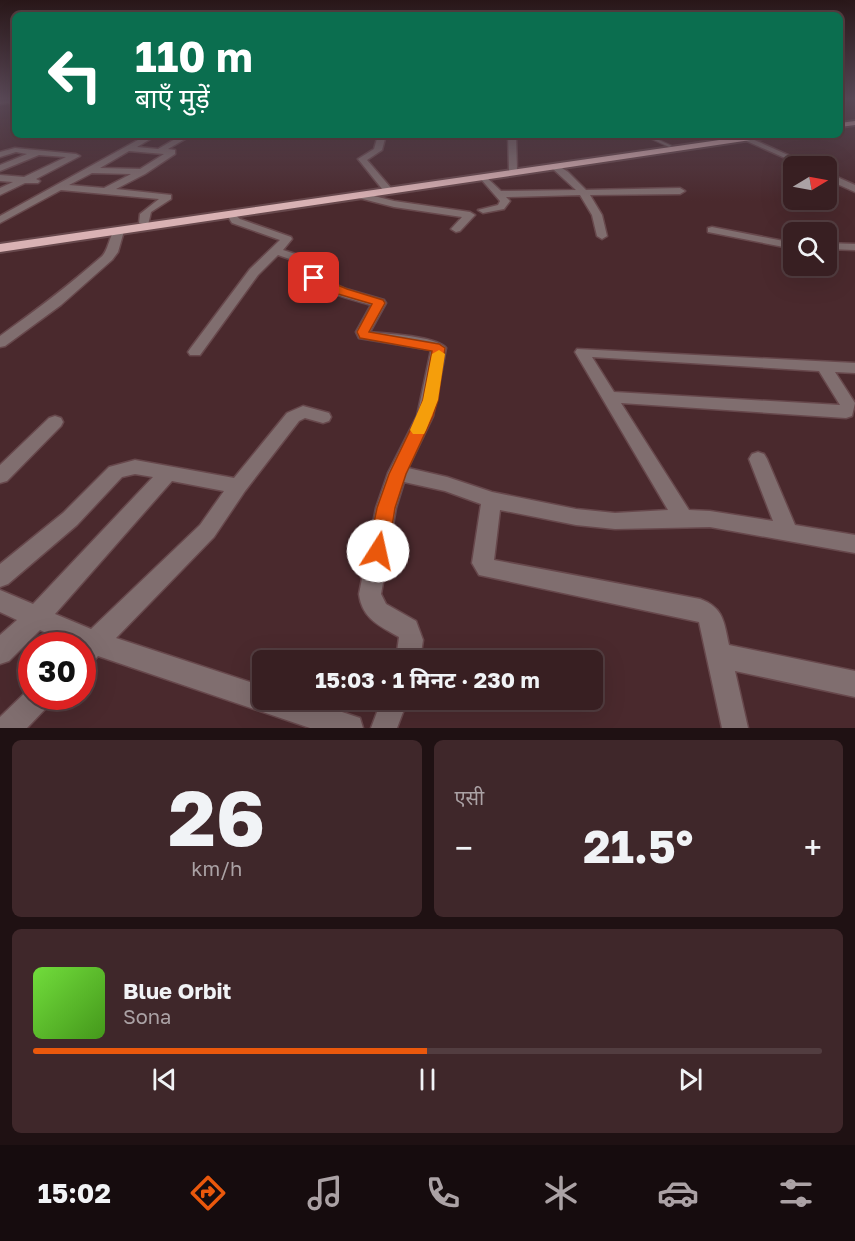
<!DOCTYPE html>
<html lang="hi">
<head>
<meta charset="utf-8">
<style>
	body { margin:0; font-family:"Golos Text","Noto Sans Devanagari",sans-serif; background:#3f272a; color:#f1f3f6; height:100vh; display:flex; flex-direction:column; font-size:22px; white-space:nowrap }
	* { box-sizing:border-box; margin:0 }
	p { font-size:20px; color:#aba2a5 }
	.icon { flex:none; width:33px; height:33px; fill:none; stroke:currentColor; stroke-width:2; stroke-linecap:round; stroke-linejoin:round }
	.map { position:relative; height:728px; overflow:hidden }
	.sheet { display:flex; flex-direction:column; gap:12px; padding:12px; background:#1f1113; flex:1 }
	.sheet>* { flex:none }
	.top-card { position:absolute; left:12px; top:12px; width:831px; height:126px; border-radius:9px; box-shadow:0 6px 24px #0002,0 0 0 2px #523d40; background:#0b6e4f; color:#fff; overflow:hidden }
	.needle { width:39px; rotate:80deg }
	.fabs { position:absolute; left:783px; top:156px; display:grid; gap:12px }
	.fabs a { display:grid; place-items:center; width:54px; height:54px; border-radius:9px; background:#381f22; box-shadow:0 6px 24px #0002,0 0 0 2px #523d40; font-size:30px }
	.speed { position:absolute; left:18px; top:632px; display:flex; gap:12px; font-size:30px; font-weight:700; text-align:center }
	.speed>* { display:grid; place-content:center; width:78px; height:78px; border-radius:50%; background:#381f22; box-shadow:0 6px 24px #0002,0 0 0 2px #523d40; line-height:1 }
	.speed .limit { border:9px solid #d22; background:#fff; color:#111 }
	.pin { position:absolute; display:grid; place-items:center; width:51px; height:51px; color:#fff; margin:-26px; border-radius:12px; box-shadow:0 3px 9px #0006 }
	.me { position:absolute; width:66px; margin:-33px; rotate:10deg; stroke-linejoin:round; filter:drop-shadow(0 0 4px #0008) }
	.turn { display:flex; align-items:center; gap:21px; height:126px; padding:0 24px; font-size:27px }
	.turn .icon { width:78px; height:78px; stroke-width:2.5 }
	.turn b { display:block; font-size:42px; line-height:51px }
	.big { font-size:45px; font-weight:700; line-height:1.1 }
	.sheet .card { flex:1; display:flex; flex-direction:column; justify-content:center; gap:9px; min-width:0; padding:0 21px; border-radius:9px; background:#3f272a }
	.sheet .dial { align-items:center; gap:0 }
	.dial b { font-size:78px; line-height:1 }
	.song { display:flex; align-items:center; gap:18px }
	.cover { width:72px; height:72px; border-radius:9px; background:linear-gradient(135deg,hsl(100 70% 55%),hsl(100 70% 35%)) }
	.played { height:6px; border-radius:3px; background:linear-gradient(90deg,#ea580c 50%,#523d40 50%) }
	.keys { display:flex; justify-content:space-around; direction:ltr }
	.heat { display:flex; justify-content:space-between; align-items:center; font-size:33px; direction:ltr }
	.sheet .tiles { flex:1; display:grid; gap:12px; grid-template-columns:1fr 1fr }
	.card:last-child { grid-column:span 2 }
	.trip { position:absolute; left:252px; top:650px; width:351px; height:60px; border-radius:9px; background:#381f22; box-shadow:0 6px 24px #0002,0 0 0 2px #523d40; font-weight:700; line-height:60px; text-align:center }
	.menu { display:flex; height:96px; justify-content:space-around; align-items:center; background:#160c0e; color:#aba2a5 }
	.menu .icon { width:42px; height:42px }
	.menu .selected { color:#ea580c }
	.menu b { font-size:27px; color:#f1f3f6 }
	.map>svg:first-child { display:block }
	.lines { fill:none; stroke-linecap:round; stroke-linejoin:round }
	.service-casing { stroke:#67484c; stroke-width:2 }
	.minor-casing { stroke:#67484c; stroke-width:3 }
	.tertiary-casing { stroke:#67484c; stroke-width:3 }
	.trunk-casing { stroke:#67484c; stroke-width:4 }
	.service { fill:#806e6f; fill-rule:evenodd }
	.minor { fill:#806e6f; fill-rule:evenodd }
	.tertiary { fill:#806e6f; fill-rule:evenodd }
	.trunk { fill:#d9b2b4; fill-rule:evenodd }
	.route { fill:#ea580c; stroke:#983908; stroke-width:1.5 }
	.slow { fill:#f59e0b }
</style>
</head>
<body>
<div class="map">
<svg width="855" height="728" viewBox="0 0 855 728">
	<rect width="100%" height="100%" fill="#4a292d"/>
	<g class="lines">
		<defs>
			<path id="service" d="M643,135H648L672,146L669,147Z"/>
			<path id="minor" d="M147,135H157L137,147L158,149L182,135H192L168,149L175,150V154L145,174L116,189L171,195V199L151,212L148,225L139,223L140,214L159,199L61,190L0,223V216ZM129,151L164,154L140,169L100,168ZM92,173L131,174L104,188L69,185Z
				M378,135H386L382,150L367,160L391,188L386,191L383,190L358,159L374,149Z
				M508,135H516L517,170L513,173L509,170Z
				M733,135H743L813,166H803Z
				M15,148L76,154L80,156L36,179L40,181L38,183H25L0,195V188L13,182L0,181V175L24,177L66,157L39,155L0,171V165L27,154L16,152L0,157V152Z
				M556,164L568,172L586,190L680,188L685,191L680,194L590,195L602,215L607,236L602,239L597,236L592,215L580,195L506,197L510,201L504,209L483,213L478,210L498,205L500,201L480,178L484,175L501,191L576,190L553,169L552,167Z
				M826,172L855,185V192L826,179Z
				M362,193L394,201L470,212L475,215L460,231L456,232L451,229L462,217L394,207L359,198L357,196Z
				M232,212L240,219L291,237L292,239L283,250L317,261L319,277L346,289L384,300L386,303L370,332C388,334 436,336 446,348L433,416L408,468L447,477L492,492L576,509L615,513L668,510L575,352L577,349L855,363V373L835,372L855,403L852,416L846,418L621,403L689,510L710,511L773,521L749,459L752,454L758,452L764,454L767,459L795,525L855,535V553L710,527L615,529L576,525L500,510L494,560L700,599C724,608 724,622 729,645L855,671V697L735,671L748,728H722L699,622L479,575L472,563L481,504L445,491L404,482L396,508L381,594L386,604L416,621L423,640L420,660H396L399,637C380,626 362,619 359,594L376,508L388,473L417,416L431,350L359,338L356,332L371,305C358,301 315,291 308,279C306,275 307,270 307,265L278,255L258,275L200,355H190L188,352L190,349L250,269L280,240L232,223L227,215ZM592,357L819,371L840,405L614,392Z
				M712,227L794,243V249L708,232V228Z
				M119,228L124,231L118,252L112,260L61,305L5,346L0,347V336C35,311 68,286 100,258C110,251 108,232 119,228Z
				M826,243L855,244V250L826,249Z
				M303,406L329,413L331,417L329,421L323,423L305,418L299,421L245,491L214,537L116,638L262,686V699H303L360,718L363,728H310L98,656L91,664L82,667V645H72L40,630L9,661L0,664V635L17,620L0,612V590L33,604L153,477L135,474L122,477L77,525L8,584L0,587V564L63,513L109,467L135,460L234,478L287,413ZM172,481L224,491L200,525L91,629L55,614Z
				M55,416L61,418L63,422L61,426L7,481L0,483V465L49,418Z
				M31,687L32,696H53L49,705L27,728H0V717Z
				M382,699H408L397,728H371Z"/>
			<path id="tertiary" d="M15,99V102L0,104V100Z"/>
			<path id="trunk" d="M855,121V125L840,127V123Z
				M754,135H775L771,137L0,252V244Z"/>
		</defs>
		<use href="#service" class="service-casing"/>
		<use href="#minor" class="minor-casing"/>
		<use href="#tertiary" class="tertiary-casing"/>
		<use href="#trunk" class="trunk-casing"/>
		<use href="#service" class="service"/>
		<use href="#minor" class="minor"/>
		<use href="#tertiary" class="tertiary"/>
		<use href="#trunk" class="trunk"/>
	</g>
	<linearGradient id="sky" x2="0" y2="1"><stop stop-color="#291719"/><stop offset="0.49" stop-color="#5a4957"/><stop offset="1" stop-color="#5a4957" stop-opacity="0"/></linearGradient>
	<rect width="855" height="201" fill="url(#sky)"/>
	<path class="route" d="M314,275L347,289L383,300L385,303L369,332L439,344L445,348L438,400L433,416L406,474L395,508L388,551L385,557L378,560L371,557L368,551L377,508L389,474L417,416L423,400L432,351L360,338L357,332L372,304L338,294L310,281V276Z"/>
	<path class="slow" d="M439,350L445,354L438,400L426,430L424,434H413L410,430L423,400L432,354Z"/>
</svg>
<div class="fabs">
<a><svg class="needle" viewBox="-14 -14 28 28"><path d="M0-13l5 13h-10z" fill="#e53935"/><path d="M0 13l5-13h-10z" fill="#aba2a5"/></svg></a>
<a><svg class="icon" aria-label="search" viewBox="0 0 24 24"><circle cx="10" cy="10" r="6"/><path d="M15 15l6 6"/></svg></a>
</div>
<div class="speed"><div class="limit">30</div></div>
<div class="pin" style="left:314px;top:278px;background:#d93025"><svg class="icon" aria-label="arrive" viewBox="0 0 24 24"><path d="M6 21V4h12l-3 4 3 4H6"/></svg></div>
<svg class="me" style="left:378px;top:551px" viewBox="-20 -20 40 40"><circle r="19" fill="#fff"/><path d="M0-13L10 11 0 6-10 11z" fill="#ea580c"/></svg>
<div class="trip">15:03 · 1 मिनट · 230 m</div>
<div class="top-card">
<div class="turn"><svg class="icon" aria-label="left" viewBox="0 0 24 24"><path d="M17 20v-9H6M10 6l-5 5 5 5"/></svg><div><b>110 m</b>बाएँ मुड़ें</div></div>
</div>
</div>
<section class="sheet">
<div class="tiles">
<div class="card dial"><b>26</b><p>km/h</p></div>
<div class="card"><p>एसी</p>
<div class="heat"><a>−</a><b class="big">21.5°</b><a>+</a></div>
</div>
<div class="card">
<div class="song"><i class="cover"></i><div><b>Blue Orbit</b><p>Sona</p></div></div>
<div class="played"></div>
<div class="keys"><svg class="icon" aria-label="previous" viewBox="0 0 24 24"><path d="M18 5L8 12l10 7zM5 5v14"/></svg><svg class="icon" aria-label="pause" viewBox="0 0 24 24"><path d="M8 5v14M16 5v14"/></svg><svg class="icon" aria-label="next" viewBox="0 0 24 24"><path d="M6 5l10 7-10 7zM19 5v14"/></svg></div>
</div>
</div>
</section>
<nav class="menu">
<b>15:02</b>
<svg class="icon selected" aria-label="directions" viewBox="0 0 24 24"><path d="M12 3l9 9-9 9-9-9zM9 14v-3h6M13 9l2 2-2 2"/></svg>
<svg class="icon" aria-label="music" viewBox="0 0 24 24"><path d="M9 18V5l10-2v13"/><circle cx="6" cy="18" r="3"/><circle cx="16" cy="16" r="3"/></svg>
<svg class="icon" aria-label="phone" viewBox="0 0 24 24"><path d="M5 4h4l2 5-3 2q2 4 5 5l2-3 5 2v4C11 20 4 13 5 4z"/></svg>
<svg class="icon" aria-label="climate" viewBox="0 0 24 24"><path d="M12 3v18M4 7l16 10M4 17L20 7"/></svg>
<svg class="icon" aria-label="car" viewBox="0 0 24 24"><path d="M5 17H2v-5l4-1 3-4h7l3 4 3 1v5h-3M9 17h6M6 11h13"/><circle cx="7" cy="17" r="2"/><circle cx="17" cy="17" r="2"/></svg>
<svg class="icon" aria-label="filters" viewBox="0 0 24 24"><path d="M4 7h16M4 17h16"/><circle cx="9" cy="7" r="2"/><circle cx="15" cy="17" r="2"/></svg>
</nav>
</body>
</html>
